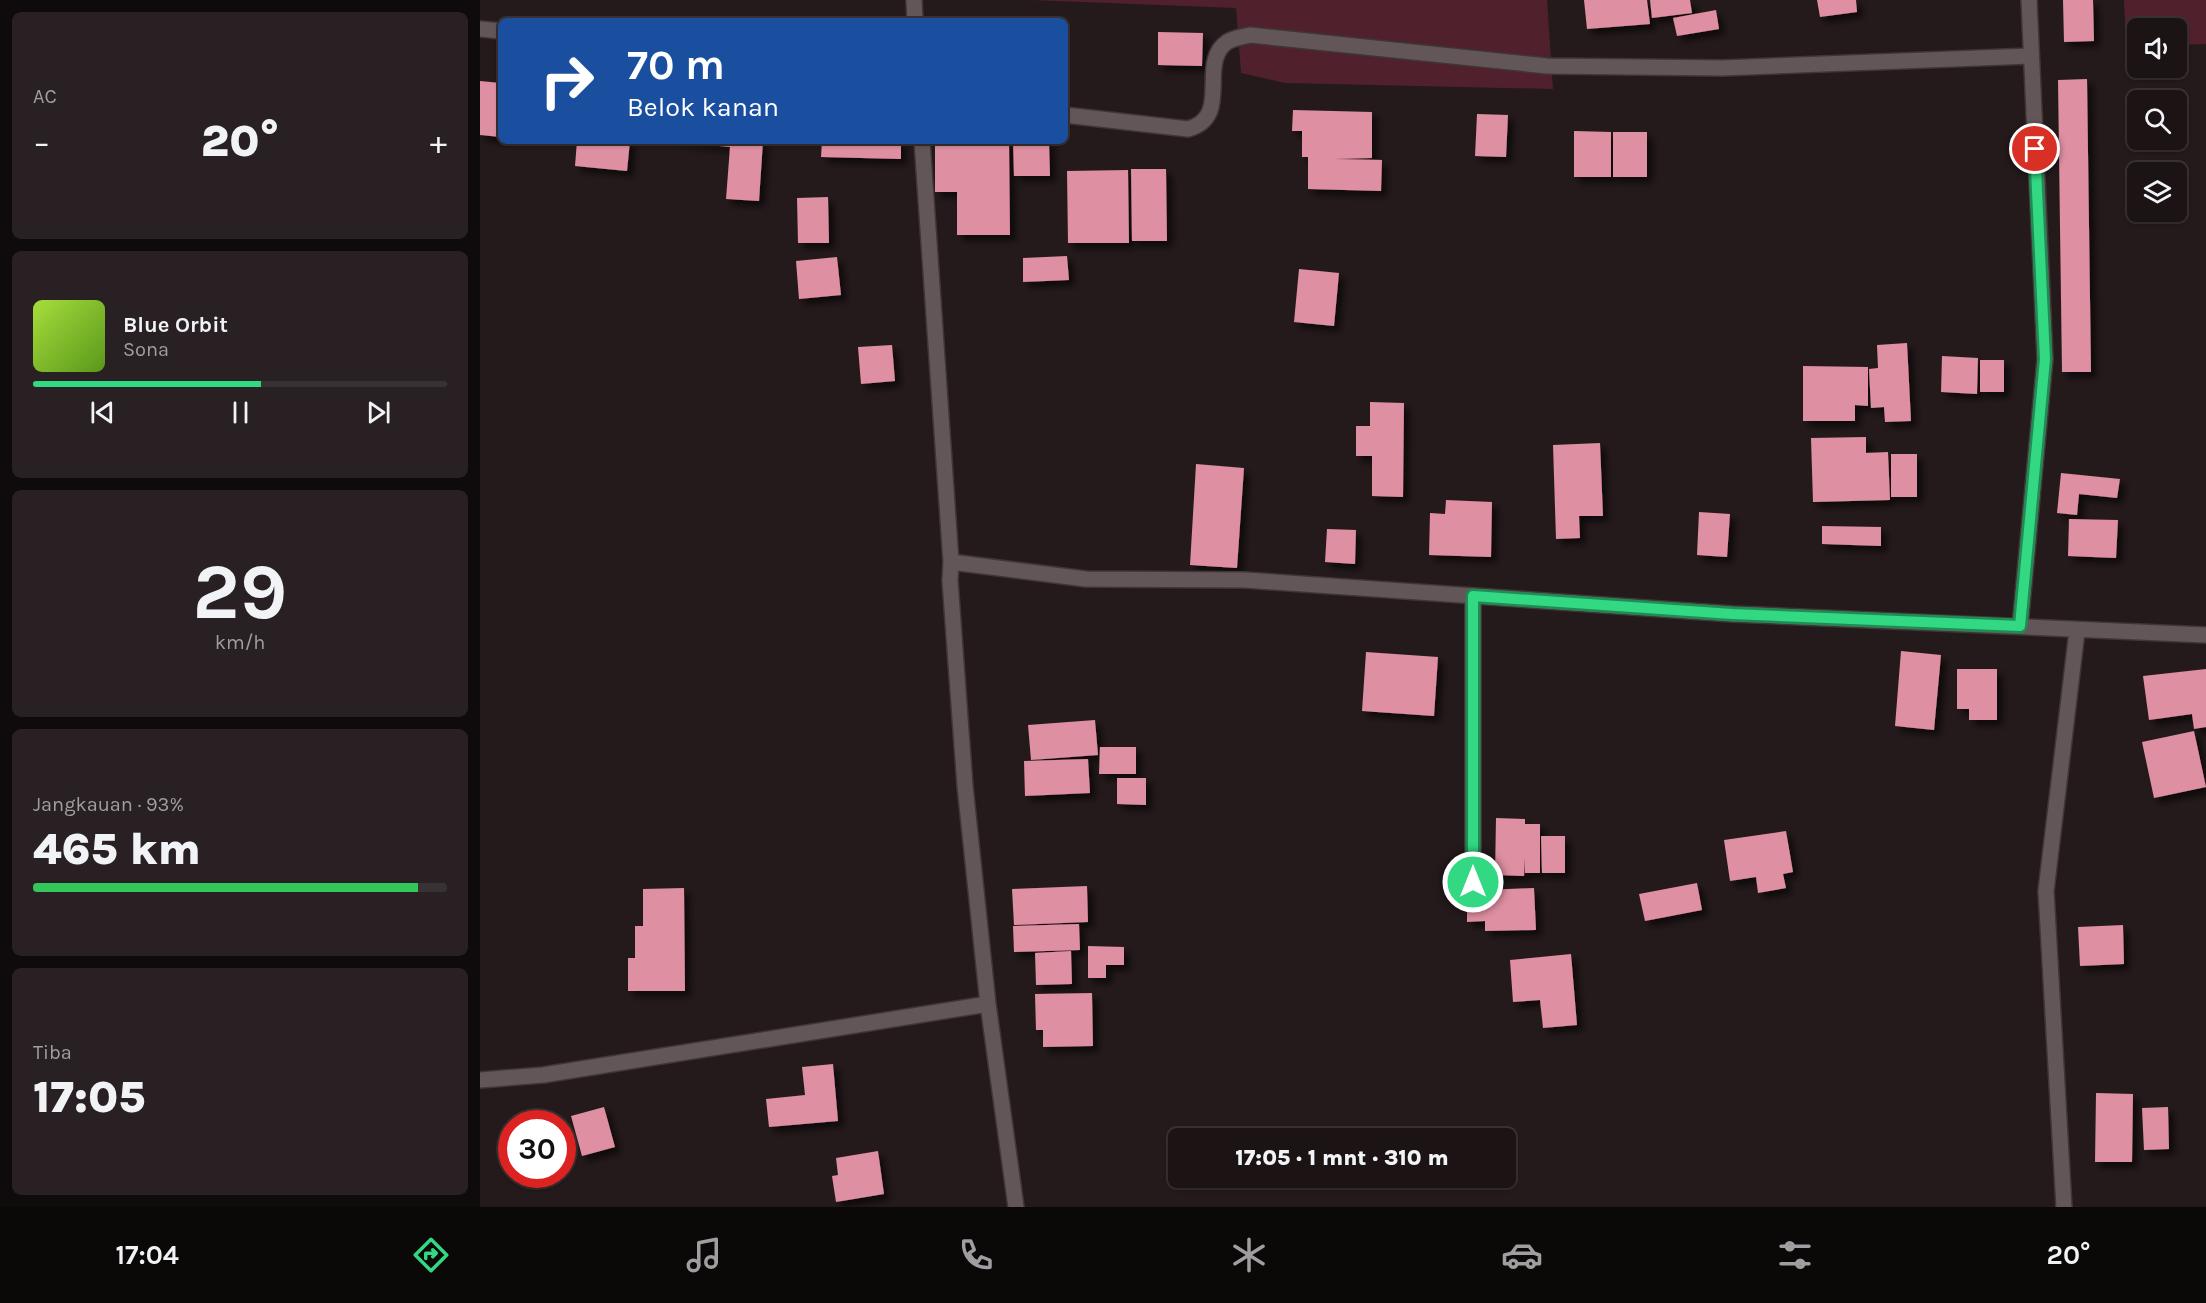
<!DOCTYPE html>
<html lang="id">
<head>
<meta charset="utf-8">
<style>
	body { margin:0; font-family:Karla,sans-serif; background:#282022; color:#f1f3f6; height:100vh; display:flex; flex-direction:column; font-size:22px; white-space:nowrap }
	* { box-sizing:border-box; margin:0 }
	p { font-size:20px; color:#a09ea0 }
	.icon { flex:none; width:33px; height:33px; fill:none; stroke:currentColor; stroke-width:2; stroke-linecap:round; stroke-linejoin:round }
	.map { position:relative; flex:1; overflow:hidden }
	.sheet { display:flex; flex-direction:column; gap:12px; padding:12px; background:#0f0a0b; width:480px }
	.sheet>* { flex:none }
	.guide { position:absolute; left:18px; top:18px; width:570px; height:126px; border-radius:9px; box-shadow:0 2px 4px #0004,0 0 0 2px #393234; background:#1a4fa0; color:#fff; overflow:hidden }
	.buttons { position:absolute; left:1647px; top:18px; display:grid; gap:12px }
	.buttons a { display:grid; place-items:center; width:60px; height:60px; border-radius:9px; background:#1b1314; box-shadow:0 2px 4px #0004,0 0 0 2px #393234; font-size:30px }
	.speed { position:absolute; left:18px; top:1110px; display:flex; gap:12px; font-size:30px; font-weight:700; text-align:center }
	.speed>* { display:grid; place-content:center; width:78px; height:78px; border-radius:50%; background:#1b1314; box-shadow:0 2px 4px #0004,0 0 0 2px #393234; line-height:1 }
	.speed .limit { border:9px solid #d22; background:#fff; color:#111 }
	.pin { position:absolute; display:grid; place-items:center; width:51px; height:51px; color:#fff; margin:-26px; border:3px solid #fff; border-radius:50%; box-shadow:0 2px 6px #0007 }
	.me { position:absolute; width:66px; margin:-33px; rotate:0deg; stroke-linejoin:round; filter:drop-shadow(0 0 4px #0008) }
	.turn { display:flex; align-items:center; gap:21px; height:126px; padding:0 30px; font-size:27px }
	.turn .icon { width:78px; height:78px; stroke-width:2.5 }
	.turn b { display:block; font-size:42px; line-height:51px }
	.big { font-size:45px; font-weight:800; line-height:1.1 }
	.sheet .card { flex:1; display:flex; flex-direction:column; justify-content:center; gap:9px; min-width:0; padding:0 21px; border-radius:9px; background:#282022 }
	.sheet .dial { align-items:center; gap:0 }
	.dial b { font-size:78px; line-height:1 }
	.song { display:flex; align-items:center; gap:18px }
	.cover { width:72px; height:72px; border-radius:9px; background:linear-gradient(135deg,hsl(80 70% 55%),hsl(90 70% 35%)) }
	.played { height:6px; border-radius:3px; background:linear-gradient(90deg,#32d882 55%,#393234 55%) }
	.keys { display:flex; justify-content:space-around; direction:ltr }
	.heat { display:flex; justify-content:space-between; align-items:center; font-size:33px; direction:ltr }
	.charge { height:9px; border-radius:4px; background:linear-gradient(90deg,#34c759 93%,#393234 0) }
	.trip { position:absolute; left:688px; top:1128px; width:348px; height:60px; border-radius:9px; background:#1b1314; box-shadow:0 2px 4px #0004,0 0 0 2px #393234; font-weight:800; line-height:60px; text-align:center }
	.menu { display:flex; height:96px; justify-content:space-around; align-items:center; background:#0b0808; color:#a09ea0 }
	.menu .icon { width:42px; height:42px }
	.menu .on { color:#32d882 }
	.menu b { font-size:27px; color:#f1f3f6 }
	main { display:flex; flex:1; min-height:0 }
	.map>svg:first-child { display:block }
	.green { fill:#50202d }
	.building { fill:#de8fa1; filter:url(#shadow) }
	.lines { fill:none; stroke-linecap:round; stroke-linejoin:round }
	.minor-casing { stroke:#3e3637; stroke-width:18 }
	.minor { stroke:#635658; stroke-width:15 }
	.route-casing { stroke:#208c54; stroke-width:15 }
	.route { stroke:#32d882; stroke-width:10 }
</style>
</head>
<body>
<main>
<section class="sheet">
<div class="card"><p>AC</p>
<div class="heat"><a>−</a><b class="big">20°</b><a>+</a></div>
</div>
<div class="card">
<div class="song"><i class="cover"></i><div><b>Blue Orbit</b><p>Sona</p></div></div>
<div class="played"></div>
<div class="keys"><svg class="icon" aria-label="previous" viewBox="0 0 24 24"><path d="M18 5L8 12l10 7zM5 5v14"/></svg><svg class="icon" aria-label="pause" viewBox="0 0 24 24"><path d="M8 5v14M16 5v14"/></svg><svg class="icon" aria-label="next" viewBox="0 0 24 24"><path d="M6 5l10 7-10 7zM19 5v14"/></svg></div>
</div>
<div class="card dial"><b>29</b><p>km/h</p></div>
<div class="card"><p>Jangkauan · 93%</p><b class="big">465 km</b><div class="charge"></div></div>
<div class="card"><p>Tiba</p><b class="big">17:05</b></div>
</section>
<div class="map">
<svg width="1726" height="1207" viewBox="0 0 1726 1207">
	<defs>
		<filter id="shadow"><feDropShadow dx="5.5" dy="5.5" stdDeviation="3" flood-color="#0009"/></filter>
	</defs>
	<rect width="100%" height="100%" fill="#24191b"/>
	<path class="green" d="M551,0H1067L1073,89L805,83L761,73L756,8Z
		M1644,0H1726V44L1697,45L1696,28H1658L1657,45H1646Z"/>
	<path class="building" d="M1104,0H1167L1170,24L1107,29Z
		M1170,0H1210L1212,13L1172,18Z
		M1337,0H1376L1377,12L1340,17Z
		M1583,0H1613L1614,41L1584,42Z
		M1236,10L1239,29L1197,36L1193,18Z
		M678,32L723,33L722,66L678,65Z
		M1607,79L1611,372H1582L1578,80Z
		M0,81L21,83V137L0,135Z
		M813,110L892,112V158L855,159L902,160L901,191L828,189V157H822V131H812Z
		M997,114L1028,115L1026,157L995,156Z
		M1094,131L1131,132V177H1094Z
		M1133,132H1167V177H1133Z
		M97,141H150L147,171L95,166Z
		M186,141H283L279,201L246,199L250,147Z
		M342,141H421V159L341,157Z
		M455,141H529L530,235H477V192H455Z
		M533,141H569L570,176H534Z
		M651,169H686L687,241H652Z
		M648,170L649,243H588L587,171Z
		M348,197L349,243H318L317,198Z
		M587,256L589,280L543,282V258Z
		M357,257L361,295L319,299L316,261Z
		M819,269L859,273L854,326L814,322Z
		M1427,343L1431,421L1405,422L1404,407L1391,408L1389,369L1398,368L1397,345Z
		M412,345L415,381L381,384L378,347Z
		M1462,356L1498,358L1497,394L1461,392Z
		M1500,360H1524V392H1500Z
		M1323,366L1388,367V406L1375,405V421H1323Z
		M890,402L924,403L923,497L892,496V456H876V426H890Z
		M1386,437V453L1408,452L1410,500L1333,502L1331,438Z
		M1120,443L1123,516H1099L1100,538L1076,539L1073,445Z
		M1411,454H1437V497H1411Z
		M716,464L764,468L757,568L710,565Z
		M1581,473L1640,479L1637,498L1599,494L1597,515L1577,513Z
		M966,500L1012,502L1011,557L949,555L950,513L965,514Z
		M1219,512L1250,514L1247,557L1217,555Z
		M1589,519L1638,520L1636,558L1588,556Z
		M1342,526L1401,527V546L1342,544Z
		M847,529L876,530L875,564L845,562Z
		M1421,651L1461,655L1454,730L1415,726Z
		M886,652L958,657L954,716L882,711Z
		M1477,669H1517V720H1489V709H1477Z
		M1726,669V727L1714,729L1712,714L1669,720L1663,676Z
		M615,720L618,755L551,760L548,725Z
		M1714,731L1726,787L1674,798L1662,742Z
		M620,747H656V774H619Z
		M608,759L610,793L545,796L544,761Z
		M637,778H666V805L637,804Z
		M1016,818L1045,819V824H1060V873H1045V858L1044,876L1015,875Z
		M1306,831L1313,872L1303,874L1306,888L1278,893L1276,877L1250,881L1244,840Z
		M1061,836H1085V873H1062Z
		M1217,883L1222,910L1165,921L1159,894Z
		M607,886L608,922L534,925L532,889Z
		M204,888L205,991H148V958H155V926H163V889Z
		M1054,888L1056,930L1005,931V921L987,922V907L1005,906L1004,890Z
		M599,924L600,950L534,952L533,926Z
		M1643,925L1644,964L1600,966L1598,927Z
		M608,946L644,947V965H626V978H608Z
		M591,951L592,984L556,985L555,953Z
		M1091,954L1097,1025L1063,1028L1060,1000L1033,1002L1030,960Z
		M612,993L613,1046L563,1047V1030H556L555,994Z
		M353,1064L358,1121L289,1127L286,1099L325,1095L322,1067Z
		M1616,1093L1653,1094L1652,1162H1615Z
		M124,1107L135,1147L102,1156L91,1116Z
		M1688,1107L1689,1149L1664,1150L1662,1108Z
		M26,1146H32V1174H28Z
		M398,1151L404,1194L356,1202L352,1176L358,1175L356,1158Z"/>
	<g class="lines">
		<defs>
			<path id="minor" d="M434,0L435,21
				M0,29L21,31
				M585,115L708,129C753,117 717,63 747,42C753,38 762,37 770,35L1067,66L1242,68L1550,56
				M442,141L471,562
				M1540,626L1565,359L1549,0
				M993,882V596
				M508,1004L536,1207
				M0,1080L63,1075L508,1004L485,786L470,581L471,562L606,579L765,580L1253,614L1726,635
				M1584,1207L1566,891L1597,631"/>
		</defs>
		<use href="#minor" class="minor-casing"/>
		<use href="#minor" class="minor"/>
	</g>
	<g class="lines">
		<defs>
			<path id="route" d="M993,882V596L1252,614L1540,626L1565,359L1555,149"/>
		</defs>
		<use href="#route" class="route-casing"/>
		<use href="#route" class="route"/>
	</g>
</svg>
<div class="buttons">
<a><svg class="icon" aria-label="sound" viewBox="0 0 24 24"><path d="M4 9h4l5-4v14l-5-4H4zM17 9q2 3 0 6"/></svg></a>
<a><svg class="icon" aria-label="search" viewBox="0 0 24 24"><circle cx="10" cy="10" r="6"/><path d="M15 15l6 6"/></svg></a>
<a><svg class="icon" aria-label="layers" viewBox="0 0 24 24"><path d="M12 4l9 5-9 5-9-5zM3 14l9 5 9-5"/></svg></a>
</div>
<div class="speed"><div class="limit">30</div></div>
<div class="pin" style="left:1555px;top:149px;background:#d93025"><svg class="icon" aria-label="arrive" viewBox="0 0 24 24"><path d="M6 21V4h12l-3 4 3 4H6"/></svg></div>
<svg class="me" style="left:993px;top:882px" viewBox="-20 -20 40 40"><circle r="17" fill="#32d882" stroke="#fff" stroke-width="3"/><path d="M0-11L8 9 0 5-8 9z" fill="#fff"/></svg>
<div class="trip">17:05 · 1 mnt · 310 m</div>
<div class="guide">
<div class="turn"><svg class="icon" aria-label="right" viewBox="0 0 24 24"><path d="M7 20v-9h11M14 6l5 5-5 5"/></svg><div><b>70 m</b>Belok kanan</div></div>
</div>
</div>
</main>
<nav class="menu">
<b>17:04</b>
<svg class="icon on" aria-label="directions" viewBox="0 0 24 24"><path d="M12 3l9 9-9 9-9-9zM9 14v-3h6M13 9l2 2-2 2"/></svg>
<svg class="icon" aria-label="music" viewBox="0 0 24 24"><path d="M9 18V5l10-2v13"/><circle cx="6" cy="18" r="3"/><circle cx="16" cy="16" r="3"/></svg>
<svg class="icon" aria-label="phone" viewBox="0 0 24 24"><path d="M5 4h4l2 5-3 2q2 4 5 5l2-3 5 2v4C11 20 4 13 5 4z"/></svg>
<svg class="icon" aria-label="climate" viewBox="0 0 24 24"><path d="M12 3v18M4 7l16 10M4 17L20 7"/></svg>
<svg class="icon" aria-label="car" viewBox="0 0 24 24"><path d="M5 17H2v-5l4-1 3-4h7l3 4 3 1v5h-3M9 17h6M6 11h13"/><circle cx="7" cy="17" r="2"/><circle cx="17" cy="17" r="2"/></svg>
<svg class="icon" aria-label="filters" viewBox="0 0 24 24"><path d="M4 7h16M4 17h16"/><circle cx="9" cy="7" r="2"/><circle cx="15" cy="17" r="2"/></svg>
<b>20°</b>
</nav>
</body>
</html>
